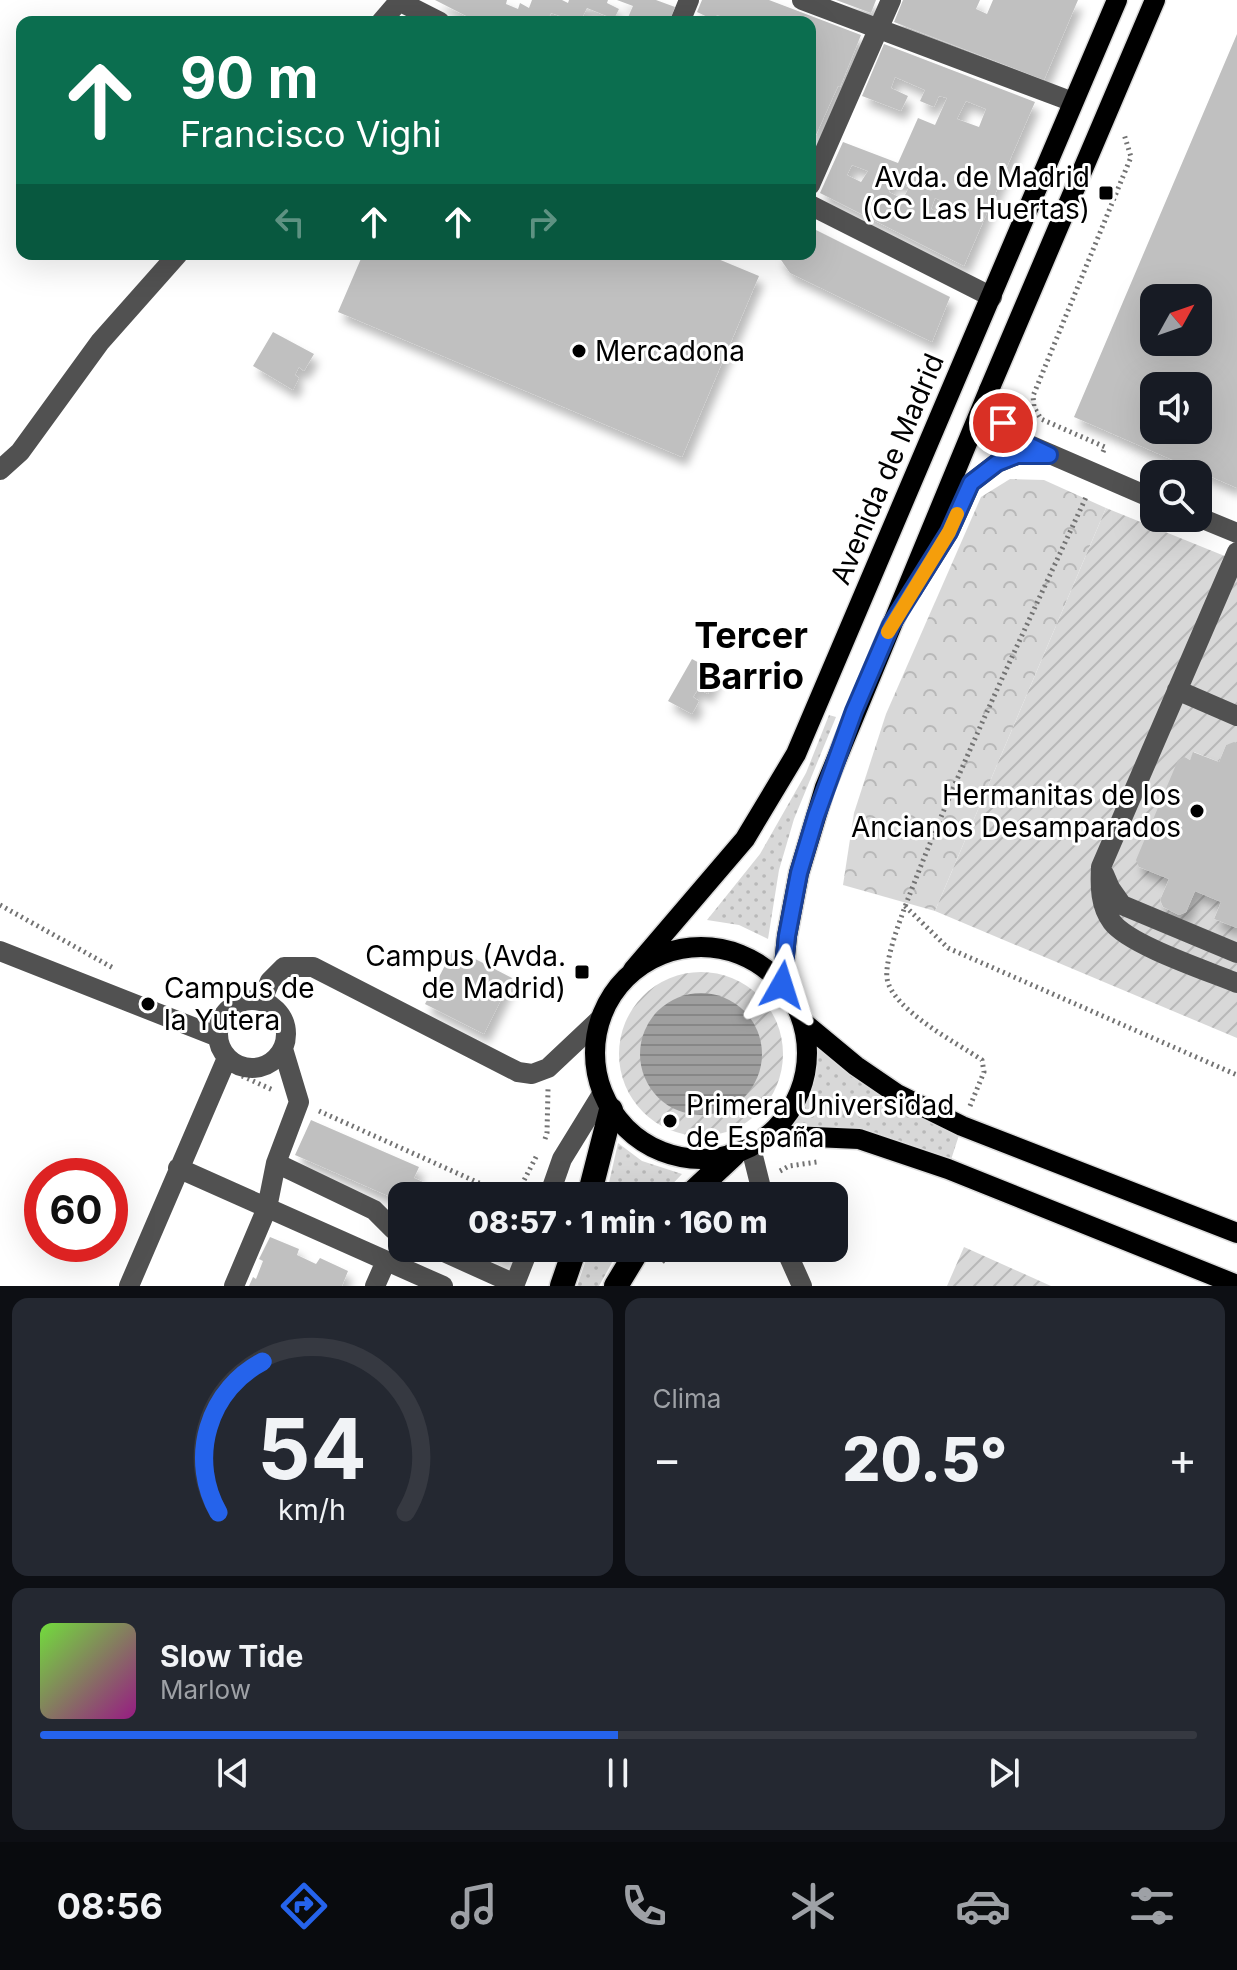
<!DOCTYPE html>
<html lang="es">
<head>
<meta charset="utf-8">
<style>
	body { margin:0; font-family:Inter,sans-serif; background:#242831; color:#f1f3f6; height:100vh; display:flex; flex-direction:column; font-size:30px; white-space:nowrap }
	* { box-sizing:border-box; margin:0 }
	p { font-size:26px; color:#9ea1a6 }
	.icon { flex:none; width:44px; height:44px; fill:none; stroke:currentColor; stroke-width:2; stroke-linecap:round; stroke-linejoin:round }
	.map { position:relative; height:1286px; overflow:hidden }
	.drawer { display:flex; flex-direction:column; gap:12px; padding:12px; background:#0d0f14; flex:1 }
	.drawer>* { flex:none }
	.top-card { position:absolute; left:16px; top:16px; width:800px; height:244px; border-radius:16px; box-shadow:0 8px 32px #0002; background:#0b6e4f; color:#fff; overflow:hidden }
	.needle { width:52px; rotate:50deg }
	.fabs { position:absolute; left:1140px; top:284px; display:grid; gap:16px }
	.fabs a { display:grid; place-items:center; width:72px; height:72px; border-radius:16px; background:#171b24; box-shadow:0 8px 32px #0002; font-size:40px }
	.speed { position:absolute; left:24px; top:1158px; display:flex; gap:16px; font-size:40px; font-weight:700; text-align:center }
	.speed>* { display:grid; place-content:center; width:104px; height:104px; border-radius:50%; background:#171b24; box-shadow:0 8px 32px #0002; line-height:1 }
	.speed .limit { border:12px solid #d22; background:#fff; color:#111 }
	.pin { position:absolute; display:grid; place-items:center; width:68px; height:68px; color:#fff; margin:-34px; border:4px solid #fff; border-radius:50%; box-shadow:0 2px 8px #0007 }
	.me { position:absolute; width:88px; margin:-44px; rotate:6deg; stroke-linejoin:round; filter:drop-shadow(0 0 6px #0008) }
	.turn { display:flex; align-items:center; gap:28px; height:168px; padding:0 32px; font-size:36px }
	.turn .icon { width:104px; height:104px; stroke-width:2.5 }
	.turn b { display:block; font-size:56px; line-height:68px }
	.lanes { display:flex; align-items:center; height:76px; padding:0 32px; background:#0003; justify-content:center; gap:40px; direction:ltr }
	.lanes .off { opacity:.35 }
	.big { font-size:60px; font-weight:800; line-height:1.1 }
	.drawer .card { flex:1; display:flex; flex-direction:column; justify-content:center; gap:12px; min-width:0; padding:0 28px; border-radius:16px; background:#242831 }
	.drawer .dial { align-items:center; gap:0 }
	.dial svg { height:208px; overflow:visible; fill:none; stroke:#363941; stroke-width:7; stroke-linecap:round; text-anchor:middle }
	.dial text { fill:#f1f3f6; stroke:none }
	.song { display:flex; align-items:center; gap:24px }
	.cover { width:96px; height:96px; border-radius:12px; background:linear-gradient(135deg,hsl(100 70% 55%),hsl(310 70% 35%)) }
	.played { height:8px; border-radius:4px; background:linear-gradient(90deg,#2563eb 50%,#363941 50%) }
	.keys { display:flex; justify-content:space-around; direction:ltr }
	.heat { display:flex; justify-content:space-between; align-items:center; font-size:44px; direction:ltr }
	.drawer .tiles { flex:1; display:grid; gap:12px; grid-template-columns:1fr 1fr }
	.card:last-child { grid-column:span 2 }
	.trip { position:absolute; left:388px; top:1182px; width:460px; height:80px; border-radius:16px; background:#171b24; box-shadow:0 8px 32px #0002; font-weight:800; line-height:80px; text-align:center }
	.dock { display:flex; height:128px; justify-content:space-around; align-items:center; background:#090b0e; color:#9ea1a6 }
	.dock .icon { width:56px; height:56px }
	.dock .selected { color:#2563eb }
	.dock b { font-size:36px; color:#f1f3f6 }
	.map>svg:first-child { display:block }
	.grass { fill:url(#grass-dots) }
	.park { fill:url(#park-crowns) }
	.garden { fill:url(#garden-furrows) }
	.water { fill:url(#water-rules) }
	.building { fill:#c0c0c0; fill-rule:evenodd; filter:url(#shadow) }
	.lines { fill:none; stroke-linecap:round; stroke-linejoin:round }
	.major-casing { stroke:#dbdbdb; stroke-width:23 }
	.highway-casing { stroke:#dbdbdb; stroke-width:27 }
	.path { stroke:#737373; stroke-width:5; stroke-dasharray:2 4; stroke-linecap:butt }
	.minor { stroke:#515151; stroke-width:20 }
	.major { stroke:#000; stroke-width:20 }
	.highway { stroke:#000; stroke-width:24 }
	.route-casing { stroke:#184099; stroke-width:20 }
	.route { stroke:#2563eb; stroke-width:14 }
	.slow { stroke:#f59e0b; stroke-width:14 }
	.poi-dot { fill:#000; stroke:#fff; stroke-width:3 }
	.labels { text-anchor:middle; dominant-baseline:central; stroke-width:6; stroke-linejoin:round; paint-order:stroke }
	.poi-label { font-size:28px; fill:#000; stroke:#fff; text-anchor:end }
	.street-label { font-size:28px; fill:#000; stroke:#fff }
	.district-label { font-size:36px; font-weight:bold; fill:#000; stroke:#fff }
</style>
</head>
<body>
<div class="map">
<svg width="1237" height="1286" viewBox="0 0 1237 1286">
	<defs>
		<pattern id="grass-dots" width="8" height="8" patternUnits="userSpaceOnUse" patternTransform="scale(2)"><rect width="8" height="8" fill="#d8d8d8"/><path d="M2 2h.1M6 6h.1" fill="none" stroke="#b8b8b8" stroke-width="1.8" stroke-linecap="round"/></pattern>
		<pattern id="park-crowns" width="20" height="18" patternUnits="userSpaceOnUse" patternTransform="scale(2)"><rect width="20" height="18" fill="#d8d8d8"/><path d="M2 6a3 3 0 1 1 6 0M12 15a3 3 0 1 1 6 0" fill="none" stroke="#b8b8b8"/></pattern>
		<pattern id="garden-furrows" width="10" height="10" patternUnits="userSpaceOnUse" patternTransform="scale(2)"><rect width="10" height="10" fill="#d8d8d8"/><path d="M-1 1l2-2M0 10L10 0M9 11l2-2" fill="none" stroke="#b8b8b8"/></pattern>
		<pattern id="water-rules" width="6" height="5" patternUnits="userSpaceOnUse" patternTransform="scale(2)"><rect width="6" height="5" fill="#9f9f9f"/><path d="M0 2.5h6" fill="none" stroke="#878787"/></pattern>
		<filter id="shadow"><feDropShadow dx="5" dy="9" stdDeviation="4" flood-color="#0004"/></filter>
	</defs>
	<rect width="100%" height="100%" fill="#fff"/>
	<path class="grass" d="M829,715L836,717L794,819L779,870L768,939L739,925L707,920L760,854L806,773Z
		M803,1022L962,1126L948,1169L856,1139L769,1135C803,1097 810,1072 803,1022Z
		M618,1143L642,1161L682,1174L661,1196H606Z
		M590,1248H620L599,1286H577Z"/>
	<path class="park" d="M1010,479L1044,480L1106,508L935,911L843,885L854,813L886,714L981,497Z"/>
	<path class="garden" d="M1106,508L1237,561V743L1226,745L1219,762L1194,752L1190,760L1185,757L1139,867L1169,879L1160,900L1163,907L1179,915L1186,912L1195,891L1221,902L1214,919L1237,928V1038L935,911Z
		M619 1054a82 82 0 1 1 164 0a82 82 0 1 1-164 0Z
		M964,1247L1051,1286H947Z"/>
	<path class="water" d="M640 1054a61 61 0 1 1 122 0a61 61 0 1 1-122 0Z"/>
	<path class="building" d="M435,0H507L506,4L518,9L520,3L529,8L532,0H562L568,3L569,0H608L607,3L619,9L614,19L587,8L580,22H561L563,17L551,13L547,22H478Z
		M617,0H656L675,7L669,22H626L633,6Z
		M702,0H769L861,35L840,87L838,86L810,148V22H738L717,15L714,20L697,12Z
		M836,0H876L871,13Z
		M903,0H980L976,9L987,14L993,0H1078L1044,80L894,22Z
		M1237,34V488L1074,417ZM1154,298H1198V342H1154ZM1154,386H1198V430H1154Z
		M884,44L1035,102L964,266L820,193L843,142L898,163L918,118L935,125L947,98L939,96L934,107L920,101L925,90L895,77L891,88L908,96L901,111L862,96ZM966,101L986,109L979,127L957,119ZM852,165L868,171L861,182L847,175ZM894,182L909,187L903,199L889,192ZM935,198L951,205L946,216L931,209Z
		M810,227L950,297L932,342L790,273L777,254H810Z
		M363,254H706L759,276L682,457L338,312Z
		M273,332L314,354L304,371L299,367L295,375L299,378L293,390L253,366Z
		M692,659L718,673L708,694L698,689L693,697L699,701L692,714L668,701Z
		M1234,742L1237,743V928L1214,919L1221,902L1195,891L1186,912L1179,915L1163,907L1160,900L1169,879L1139,867L1136,860L1178,760L1185,757L1190,760L1193,752L1219,762L1226,745Z
		M454,948L512,978L484,1034L425,1004Z
		M311,1120L419,1167L414,1178L455,1196H402V1202L295,1155Z
		M270,1237L299,1249L297,1255L316,1264L320,1258L348,1271L342,1286H249L253,1277L256,1279L263,1261L259,1259Z
		M478,1248H512L507,1261Z"/>
	<g class="lines">
		<defs>
			<path id="major" d="M595 1053a106 106 0 1 1 212 0a106 106 0 1 1-212 0Z
				M633,970L745,839L796,754L1117,0
				M782,985L787,936L799,873L825,787L989,390L1155,0
				M803,1022L856,1066L897,1094L962,1126L1237,1233
				M769,1135L859,1139L948,1169L1237,1285"/>
			<path id="highway" d="M589,1196L611,1110
				M689,1196L733,1155
				M562,1286L575,1248
				M616,1286L639,1248"/>
		</defs>
		<use href="#major" class="major-casing"/>
		<use href="#highway" class="highway-casing"/>
		<path class="path" d="M1103,452L1105,447L1041,419L1034,407L1033,396L1131,157L1124,134
			M0,905L115,969
			M905,906L948,948L1237,1075
			M242,1076L273,1090
			M970,1106L984,1072L982,1060C957,1043 891,1009 887,978C884,955 911,892 920,868C971,741 1030,619 1087,495
			M319,1111L479,1183L516,1196
			M545,1139L547,1133L548,1089
			M780,1171L789,1166L817,1162
			M516,1196L537,1155
			M662,1262L675,1248"/>
		<path class="minor" d="M802,0L1073,102
			M399,1L440,22
			M381,22L400,0
			M680,22L689,0
			M810,185L891,0
			M810,205L992,297
			M989,390L1003,423L1020,441L1154,499
			M0,470L20,452L100,342L178,254
			M1198,517L1237,533
			M1237,552L1101,867C1100,886 1100,906 1112,922C1129,945 1208,971 1237,983
			M912,591L949,532L971,483L997,463L1017,455H1049
			M1177,690L1237,716
			M1104,874L1110,888L1122,905L1237,953
			M0,951L218,1037
			M262,1000L270,981L284,967H313L518,1072L532,1074L548,1068L599,1020
			M218 1034a34 34 0 1 1 68 0a34 34 0 1 1-68 0Z
			M751,1148L763,1196
			M276,1163L374,1210L393,1229L402,1233
			M178,1168L443,1286
			M549,1196L562,1159L602,1094
			M435,1248L515,1284
			M785,1248L802,1286
			M129,1286L227,1058
			M234,1286L267,1208L276,1163L299,1102L283,1049
			M375,1286L386,1261
			M514,1286L529,1248"/>
		<use href="#major" class="major"/>
		<use href="#highway" class="highway"/>
	</g>
	<g class="lines">
		<defs>
			<path id="route" d="M782,985L787,936L799,873L816,816L854,711L891,625L949,532L971,483L997,463L1017,455H1049L1020,441L1003,423"/>
		</defs>
		<use href="#route" class="route-casing"/>
		<use href="#route" class="route"/>
		<path class="slow" d="M888,632L949,532L957,514"/>
	</g>
	<g class="poi-dot">
		<rect x="1098" y="185" width="16" height="16" rx="4"/>
		<circle cx="579" cy="351" r="8"/>
		<circle cx="1197" cy="811" r="8"/>
		<rect x="574" y="964" width="16" height="16" rx="4"/>
		<circle cx="148" cy="1004" r="8"/>
		<circle cx="670" cy="1121" r="8"/>
	</g>
	<g class="labels">
		<g class="poi-label">
			<text x="1090" y="177">Avda. de Madrid<tspan x="1090" dy="32">(CC Las Huertas)</tspan></text>
			<text x="595" y="351" text-anchor="start">Mercadona</text>
			<text x="1181" y="795">Hermanitas de los<tspan x="1181" dy="32">Ancianos Desamparados</tspan></text>
			<text x="566" y="956">Campus (Avda.<tspan x="566" dy="32">de Madrid)</tspan></text>
			<text x="164" y="988" text-anchor="start">Campus de<tspan x="164" dy="32">la Yutera</tspan></text>
			<text x="686" y="1105" text-anchor="start">Primera Universidad<tspan x="686" dy="32">de España</tspan></text>
		</g>
		<g class="street-label">
			<text transform="translate(887 469) rotate(-67)">Avenida de Madrid</text>
		</g>
		<g class="district-label">
			<text x="751" y="635">Tercer<tspan x="751" dy="41">Barrio</tspan></text>
		</g>
	</g>
</svg>
<div class="fabs">
<a><svg class="needle" viewBox="-14 -14 28 28"><path d="M0-13l5 13h-10z" fill="#e53935"/><path d="M0 13l5-13h-10z" fill="#9ea1a6"/></svg></a>
<a><svg class="icon" aria-label="sound" viewBox="0 0 24 24"><path d="M4 9h4l5-4v14l-5-4H4zM17 9q2 3 0 6"/></svg></a>
<a><svg class="icon" aria-label="search" viewBox="0 0 24 24"><circle cx="10" cy="10" r="6"/><path d="M15 15l6 6"/></svg></a>
</div>
<div class="speed"><div class="limit">60</div></div>
<div class="pin" style="left:1003px;top:423px;background:#d93025"><svg class="icon" aria-label="arrive" viewBox="0 0 24 24"><path d="M6 21V4h12l-3 4 3 4H6"/></svg></div>
<svg class="me" style="left:782px;top:985px" viewBox="-20 -20 40 40"><path d="M0-17L14 15 0 8-14 15z" fill="#2563eb" stroke="#fff" stroke-width="4"/></svg>
<div class="trip">08:57 · 1 min · 160 m</div>
<div class="top-card">
<div class="turn"><svg class="icon" aria-label="ahead" viewBox="0 0 24 24"><path d="M12 20V5M6 11l6-6 6 6"/></svg><div><b>90 m</b>Francisco Vighi</div></div>
<div class="lanes"><svg class="icon off" aria-label="left" viewBox="0 0 24 24"><path d="M17 20v-9H6M10 6l-5 5 5 5"/></svg><svg class="icon" aria-label="ahead" viewBox="0 0 24 24"><path d="M12 20V5M6 11l6-6 6 6"/></svg><svg class="icon" aria-label="ahead" viewBox="0 0 24 24"><path d="M12 20V5M6 11l6-6 6 6"/></svg><svg class="icon off" aria-label="right" viewBox="0 0 24 24"><path d="M7 20v-9h11M14 6l5 5-5 5"/></svg></div>
</div>
</div>
<section class="drawer">
<div class="tiles">
<div class="card dial"><svg viewBox="0 0 100 80">
<path d="M14 69A42 42 0 1 1 86 69"/>
<path d="M14 69A42 42 0 0 1 31 11" stroke="#2563eb"/>
<text x="50" y="56" font-size="32" font-weight="700">54</text>
<text x="50" y="72" font-size="11">km/h</text>
</svg></div>
<div class="card"><p>Clima</p>
<div class="heat"><a>−</a><b class="big">20.5°</b><a>+</a></div>
</div>
<div class="card">
<div class="song"><i class="cover"></i><div><b>Slow Tide</b><p>Marlow</p></div></div>
<div class="played"></div>
<div class="keys"><svg class="icon" aria-label="previous" viewBox="0 0 24 24"><path d="M18 5L8 12l10 7zM5 5v14"/></svg><svg class="icon" aria-label="pause" viewBox="0 0 24 24"><path d="M8 5v14M16 5v14"/></svg><svg class="icon" aria-label="next" viewBox="0 0 24 24"><path d="M6 5l10 7-10 7zM19 5v14"/></svg></div>
</div>
</div>
</section>
<nav class="dock">
<b>08:56</b>
<svg class="icon selected" aria-label="directions" viewBox="0 0 24 24"><path d="M12 3l9 9-9 9-9-9zM9 14v-3h6M13 9l2 2-2 2"/></svg>
<svg class="icon" aria-label="music" viewBox="0 0 24 24"><path d="M9 18V5l10-2v13"/><circle cx="6" cy="18" r="3"/><circle cx="16" cy="16" r="3"/></svg>
<svg class="icon" aria-label="phone" viewBox="0 0 24 24"><path d="M5 4h4l2 5-3 2q2 4 5 5l2-3 5 2v4C11 20 4 13 5 4z"/></svg>
<svg class="icon" aria-label="climate" viewBox="0 0 24 24"><path d="M12 3v18M4 7l16 10M4 17L20 7"/></svg>
<svg class="icon" aria-label="car" viewBox="0 0 24 24"><path d="M5 17H2v-5l4-1 3-4h7l3 4 3 1v5h-3M9 17h6M6 11h13"/><circle cx="7" cy="17" r="2"/><circle cx="17" cy="17" r="2"/></svg>
<svg class="icon" aria-label="filters" viewBox="0 0 24 24"><path d="M4 7h16M4 17h16"/><circle cx="9" cy="7" r="2"/><circle cx="15" cy="17" r="2"/></svg>
</nav>
</body>
</html>
